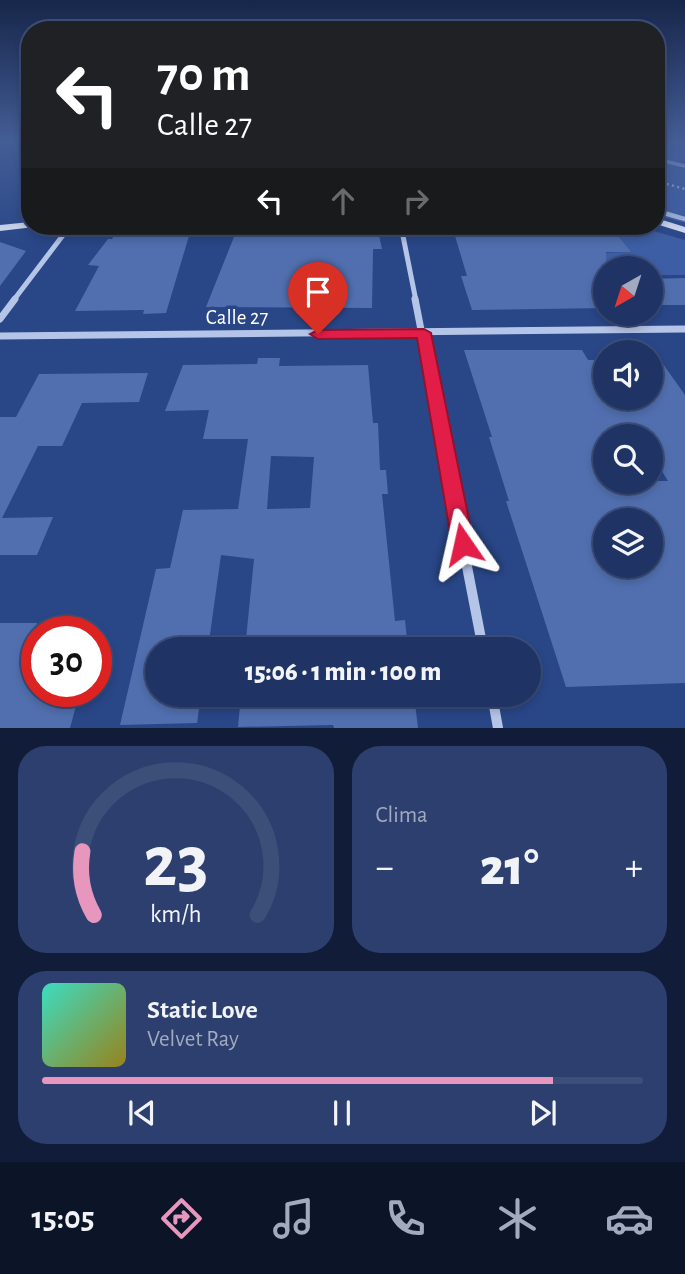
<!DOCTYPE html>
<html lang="es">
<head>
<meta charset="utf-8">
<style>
	body { margin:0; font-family:"Alegreya Sans",sans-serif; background:#2c3f6e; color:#f1f3f6; height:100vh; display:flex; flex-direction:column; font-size:26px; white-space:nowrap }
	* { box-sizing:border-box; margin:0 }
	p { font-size:23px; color:#a1aabf }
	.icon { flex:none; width:38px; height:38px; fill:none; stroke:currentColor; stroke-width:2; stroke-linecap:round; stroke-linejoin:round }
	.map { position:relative; height:728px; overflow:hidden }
	.drawer { display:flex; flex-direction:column; gap:18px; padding:18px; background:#111d38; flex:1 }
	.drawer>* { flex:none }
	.hud { position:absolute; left:21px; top:21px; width:644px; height:214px; border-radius:28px; box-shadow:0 4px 10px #0003,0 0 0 2px #3c4f79; background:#202124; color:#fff; overflow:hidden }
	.needle { width:46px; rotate:219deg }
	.controls { position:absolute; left:593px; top:256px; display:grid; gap:14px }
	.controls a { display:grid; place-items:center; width:70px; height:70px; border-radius:50%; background:#1f3465; box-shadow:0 4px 10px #0003,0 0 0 2px #3c4f79; font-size:35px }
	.speed { position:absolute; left:21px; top:616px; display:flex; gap:14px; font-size:35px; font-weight:700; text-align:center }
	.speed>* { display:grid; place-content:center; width:91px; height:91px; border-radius:50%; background:#1f3465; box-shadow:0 4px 10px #0003,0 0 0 2px #3c4f79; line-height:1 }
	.speed .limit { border:10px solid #d22; background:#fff; color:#111 }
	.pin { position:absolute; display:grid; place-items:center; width:60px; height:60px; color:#fff; margin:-72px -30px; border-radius:50% 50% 50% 0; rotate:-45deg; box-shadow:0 0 7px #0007 }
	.pin .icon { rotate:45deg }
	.me { position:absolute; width:77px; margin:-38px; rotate:349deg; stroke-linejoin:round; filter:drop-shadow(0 0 5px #0008) }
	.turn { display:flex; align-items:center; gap:24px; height:147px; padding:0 21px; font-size:32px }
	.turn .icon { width:91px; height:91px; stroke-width:2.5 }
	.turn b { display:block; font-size:49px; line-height:60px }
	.lanes { display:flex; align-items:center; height:66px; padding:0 21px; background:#0003; justify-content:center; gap:35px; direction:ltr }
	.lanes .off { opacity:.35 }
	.big { font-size:52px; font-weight:800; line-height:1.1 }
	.drawer .card { flex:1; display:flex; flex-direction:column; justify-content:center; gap:10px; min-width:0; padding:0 24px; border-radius:28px; background:#2c3f6e }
	.drawer .dial { align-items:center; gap:0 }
	.dial svg { height:182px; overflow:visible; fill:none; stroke:#3c4f79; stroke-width:7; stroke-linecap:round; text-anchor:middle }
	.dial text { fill:#f1f3f6; stroke:none }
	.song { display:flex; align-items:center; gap:21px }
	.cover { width:84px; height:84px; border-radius:10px; background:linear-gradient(135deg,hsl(170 70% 55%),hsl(50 70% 35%)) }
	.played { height:7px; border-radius:4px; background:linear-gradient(90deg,#e797bd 85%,#3c4f79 85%) }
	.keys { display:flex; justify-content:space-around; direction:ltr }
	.heat { display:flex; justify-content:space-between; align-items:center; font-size:38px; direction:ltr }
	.drawer .tiles { flex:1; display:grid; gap:18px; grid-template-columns:1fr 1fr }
	.card:last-child { grid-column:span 2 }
	.trip { position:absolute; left:145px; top:637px; width:396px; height:70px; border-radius:35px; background:#1f3465; box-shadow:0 4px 10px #0003,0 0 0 2px #3c4f79; font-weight:800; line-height:70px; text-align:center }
	.menu { display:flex; height:112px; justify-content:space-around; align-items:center; background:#0c1528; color:#a1aabf }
	.menu .icon { width:49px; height:49px }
	.menu .selected { color:#e797bd }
	.menu b { font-size:32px; color:#f1f3f6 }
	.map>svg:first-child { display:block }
	.green { fill:#3d5ea4 }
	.building { fill:#516faf; fill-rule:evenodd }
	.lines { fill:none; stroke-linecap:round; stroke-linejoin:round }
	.path { stroke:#b5c5e8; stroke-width:2.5; stroke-dasharray:2 3.5; stroke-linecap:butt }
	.service-far1 { stroke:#b5c5e8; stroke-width:3.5 }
	.service { stroke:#b5c5e8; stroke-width:4.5 }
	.minor-far3 { stroke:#b5c5e8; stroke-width:5 }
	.minor-far2 { stroke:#b5c5e8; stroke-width:7 }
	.minor-far1 { stroke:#b5c5e8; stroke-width:9 }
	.minor { stroke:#b5c5e8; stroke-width:10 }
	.secondary { fill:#dfe6f7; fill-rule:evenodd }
	.route { fill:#e11d48; stroke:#92132f; stroke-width:2 }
	.labels { text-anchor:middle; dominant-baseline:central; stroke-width:7; stroke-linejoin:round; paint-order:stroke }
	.street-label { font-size:21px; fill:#fff; stroke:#294687 }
</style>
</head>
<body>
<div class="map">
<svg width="685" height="728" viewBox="0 0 685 728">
	<rect width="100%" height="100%" fill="#294687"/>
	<path class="green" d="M656,142H685V223L656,215Z
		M609,226H636L685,240V275H651V268H606L560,254L630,252Z"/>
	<path class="building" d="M119,226H192L166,313L143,314L144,310L75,311L99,266L88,265L108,239H112Z
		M295,226H377L382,249H373L372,308L206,307L234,237L295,236Z
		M452,226H495L498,234H554L550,226H610L631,252H606V308L472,310L461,276H467Z
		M0,242L26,251L0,286Z
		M685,278V305H662L651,291V279Z
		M651,347L685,395V683L566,687L506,501H509L489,437H492L464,350H582L588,360H606V397H651ZM606,436H651V453L668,481H606ZM606,520H651V565H606Z
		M258,358H280L279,366L368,365L373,423H378L380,470H386L388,494H382L395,621L405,620L408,649H245L254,559L221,555L208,649H158V695H201L197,723L120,725L156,569L170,568L183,510L238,509L248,439H203L209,410L165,411L183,365L257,364ZM271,456L314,457L310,508L267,509Z
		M148,373L139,402L82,403L62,446H38L2,518L53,517L37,555H0V417H16L39,374Z
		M0,623H37V691H80L70,728H0Z
		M241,695H414L418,728H334L333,725L238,727Z"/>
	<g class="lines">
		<path class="path" d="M656,181L685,189"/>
		<path class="service-far1" d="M656,159L685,166
			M656,211L663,213"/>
		<path class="service" d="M657,211L685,219"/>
		<path class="minor-far3" d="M401,226L416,301
			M13,301L70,226"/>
		<path class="minor-far2" d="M415,299L437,412
			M0,319L15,299
			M0,336L685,329"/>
		<path class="minor-far1" d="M437,411L464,552"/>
		<path class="minor" d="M464,551L483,649
			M492,695L498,728"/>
		<path class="secondary" d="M656,218L685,227V233L656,224Z
			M30,222V226L34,227L0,231V225Z"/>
	</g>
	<linearGradient id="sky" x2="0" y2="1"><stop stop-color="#17264a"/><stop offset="0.58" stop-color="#435d96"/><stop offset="1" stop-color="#435d96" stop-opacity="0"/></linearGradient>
	<rect width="685" height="244" fill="url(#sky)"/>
	<path class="route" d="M424,329L431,333L474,544L471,550L463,553L456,550L452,544L417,338L318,339L310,334L318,330Z"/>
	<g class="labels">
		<g class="street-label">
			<text x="237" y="317">Calle 27</text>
		</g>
	</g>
</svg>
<div class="controls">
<a><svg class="needle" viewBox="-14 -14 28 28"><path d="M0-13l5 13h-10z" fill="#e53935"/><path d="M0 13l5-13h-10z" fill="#a1aabf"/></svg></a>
<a><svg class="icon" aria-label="sound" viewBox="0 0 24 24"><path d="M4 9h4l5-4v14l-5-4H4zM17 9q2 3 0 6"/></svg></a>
<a><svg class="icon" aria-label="search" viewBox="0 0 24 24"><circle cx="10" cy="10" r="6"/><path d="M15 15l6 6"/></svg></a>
<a><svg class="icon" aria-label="layers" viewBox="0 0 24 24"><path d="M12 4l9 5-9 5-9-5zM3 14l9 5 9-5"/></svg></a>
</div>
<div class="speed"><div class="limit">30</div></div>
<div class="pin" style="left:318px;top:334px;background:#d93025"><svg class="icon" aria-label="arrive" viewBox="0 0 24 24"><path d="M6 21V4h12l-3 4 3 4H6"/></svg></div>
<svg class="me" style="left:463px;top:544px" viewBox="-20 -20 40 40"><path d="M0-17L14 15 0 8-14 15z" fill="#e11d48" stroke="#fff" stroke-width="4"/></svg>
<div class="trip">15:06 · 1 min · 100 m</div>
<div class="hud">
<div class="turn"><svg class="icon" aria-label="left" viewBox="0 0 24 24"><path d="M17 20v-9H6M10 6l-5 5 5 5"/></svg><div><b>70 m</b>Calle 27</div></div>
<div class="lanes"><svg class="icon" aria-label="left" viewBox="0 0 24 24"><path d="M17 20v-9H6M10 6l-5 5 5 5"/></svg><svg class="icon off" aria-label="ahead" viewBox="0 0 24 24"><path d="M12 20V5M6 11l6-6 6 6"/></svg><svg class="icon off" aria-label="right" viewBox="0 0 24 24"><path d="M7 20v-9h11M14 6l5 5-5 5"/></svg></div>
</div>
</div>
<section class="drawer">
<div class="tiles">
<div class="card dial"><svg viewBox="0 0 100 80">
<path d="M14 69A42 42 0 1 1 86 69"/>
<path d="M14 69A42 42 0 0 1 9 41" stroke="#e797bd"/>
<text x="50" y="56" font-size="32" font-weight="700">23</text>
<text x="50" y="72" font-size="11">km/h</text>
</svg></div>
<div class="card"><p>Clima</p>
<div class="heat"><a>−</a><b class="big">21°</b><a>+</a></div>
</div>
<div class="card">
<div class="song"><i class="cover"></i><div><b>Static Love</b><p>Velvet Ray</p></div></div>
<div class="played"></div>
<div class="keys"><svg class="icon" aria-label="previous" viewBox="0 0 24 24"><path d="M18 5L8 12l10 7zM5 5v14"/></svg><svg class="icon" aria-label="pause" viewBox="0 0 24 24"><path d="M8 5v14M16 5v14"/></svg><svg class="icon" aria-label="next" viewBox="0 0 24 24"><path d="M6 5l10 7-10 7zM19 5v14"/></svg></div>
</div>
</div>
</section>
<nav class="menu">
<b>15:05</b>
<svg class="icon selected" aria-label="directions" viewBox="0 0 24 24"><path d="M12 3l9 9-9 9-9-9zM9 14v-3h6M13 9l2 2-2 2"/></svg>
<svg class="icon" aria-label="music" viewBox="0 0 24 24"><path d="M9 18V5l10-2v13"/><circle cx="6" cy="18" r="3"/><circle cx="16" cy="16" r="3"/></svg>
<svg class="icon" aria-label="phone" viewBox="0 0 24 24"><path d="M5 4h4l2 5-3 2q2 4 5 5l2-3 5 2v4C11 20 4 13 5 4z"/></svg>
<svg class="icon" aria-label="climate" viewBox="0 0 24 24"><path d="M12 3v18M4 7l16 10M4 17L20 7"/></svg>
<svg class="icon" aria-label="car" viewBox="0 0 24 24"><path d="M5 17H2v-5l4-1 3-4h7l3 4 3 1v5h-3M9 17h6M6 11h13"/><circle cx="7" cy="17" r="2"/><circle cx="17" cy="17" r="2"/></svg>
</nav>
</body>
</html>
